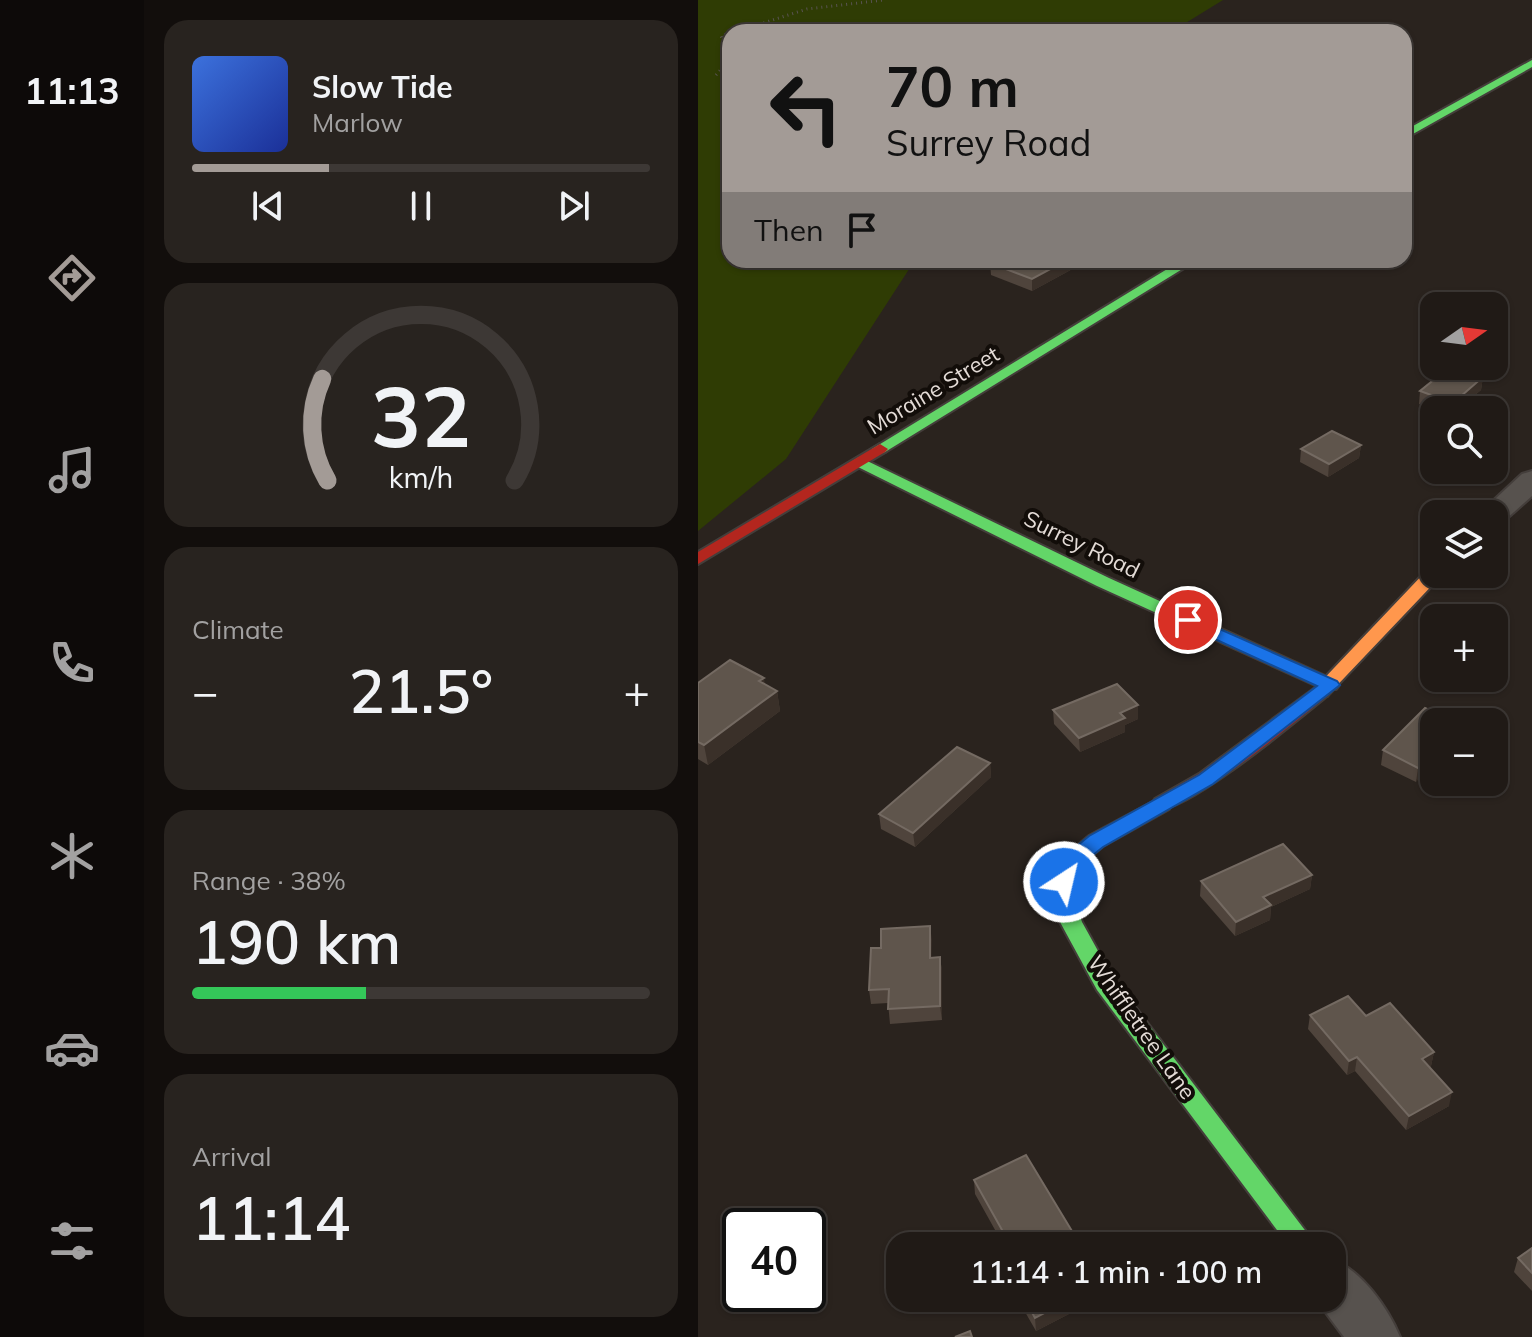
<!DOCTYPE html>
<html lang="en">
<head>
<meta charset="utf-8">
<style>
	body { margin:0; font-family:Mulish,sans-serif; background:#28231f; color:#f1f3f6; height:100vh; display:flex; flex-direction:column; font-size:30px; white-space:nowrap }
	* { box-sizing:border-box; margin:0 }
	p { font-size:26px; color:#a2a1a1 }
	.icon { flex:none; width:44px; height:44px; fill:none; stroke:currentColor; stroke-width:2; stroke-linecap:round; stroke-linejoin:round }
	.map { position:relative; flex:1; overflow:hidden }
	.details { display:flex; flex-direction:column; gap:20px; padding:20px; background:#120e0c; width:554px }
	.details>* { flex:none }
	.banner { position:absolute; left:24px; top:24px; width:690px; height:244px; border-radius:24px; box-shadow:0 2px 6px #0004,0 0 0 2px #3d3835; background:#a39b96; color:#111; overflow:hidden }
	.needle { width:52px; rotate:76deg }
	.buttons { position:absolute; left:722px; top:292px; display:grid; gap:16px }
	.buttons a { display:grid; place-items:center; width:88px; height:88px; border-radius:16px; background:#201a16; box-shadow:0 2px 6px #0004,0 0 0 2px #3d3835; font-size:40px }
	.speed { position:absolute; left:24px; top:1208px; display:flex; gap:16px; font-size:40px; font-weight:700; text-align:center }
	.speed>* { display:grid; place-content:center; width:104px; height:104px; border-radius:50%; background:#201a16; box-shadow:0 2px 6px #0004,0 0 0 2px #3d3835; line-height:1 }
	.speed .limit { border:4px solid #111; border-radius:12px; background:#fff; color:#111 }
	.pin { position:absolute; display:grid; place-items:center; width:68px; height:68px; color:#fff; margin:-34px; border:4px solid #fff; border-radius:50%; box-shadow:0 2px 8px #0007 }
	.me { position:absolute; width:88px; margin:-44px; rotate:35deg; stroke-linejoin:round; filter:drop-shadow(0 0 6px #0008) }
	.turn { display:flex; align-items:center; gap:28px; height:168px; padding:0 32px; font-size:36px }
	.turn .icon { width:104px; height:104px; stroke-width:2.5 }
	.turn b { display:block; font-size:56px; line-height:68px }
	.then { display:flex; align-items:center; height:76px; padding:0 32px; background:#0003; gap:16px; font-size:30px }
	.big { font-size:60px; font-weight:600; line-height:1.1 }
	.details .tile { flex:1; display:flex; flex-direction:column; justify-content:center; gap:12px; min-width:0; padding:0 28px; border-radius:24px; background:#28231f }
	.details .dial { align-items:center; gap:0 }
	.dial svg { height:208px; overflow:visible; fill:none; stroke:#3d3835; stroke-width:7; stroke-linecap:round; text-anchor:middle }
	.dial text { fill:#f1f3f6; stroke:none }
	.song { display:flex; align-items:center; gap:24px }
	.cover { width:96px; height:96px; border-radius:12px; background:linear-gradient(135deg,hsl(220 70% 55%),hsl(230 70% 35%)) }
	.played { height:8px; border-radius:4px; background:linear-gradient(90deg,#a39b96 30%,#3d3835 30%) }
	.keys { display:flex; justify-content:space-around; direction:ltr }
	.heat { display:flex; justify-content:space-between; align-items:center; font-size:44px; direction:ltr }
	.charge { height:12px; border-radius:6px; background:linear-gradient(90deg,#34c759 38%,#3d3835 0) }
	.trip { position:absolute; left:188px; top:1232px; width:460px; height:80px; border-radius:24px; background:#201a16; box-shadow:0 2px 6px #0004,0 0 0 2px #3d3835; font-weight:600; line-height:80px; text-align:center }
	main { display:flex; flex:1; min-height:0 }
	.dock { display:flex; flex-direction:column; width:144px; justify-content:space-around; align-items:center; background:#0d0a09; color:#a2a1a1 }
	.dock .icon { width:56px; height:56px }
	.dock .on { color:#a39b96 }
	.dock b { font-size:36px; color:#f1f3f6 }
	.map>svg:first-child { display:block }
	.green { fill:#2f3c04 }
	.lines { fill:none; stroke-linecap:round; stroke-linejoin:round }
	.street-casing { stroke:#443e3b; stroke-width:4 }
	.fast-casing { stroke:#443e3b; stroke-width:4 }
	.slow-casing { stroke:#443e3b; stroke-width:4 }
	.jam-casing { stroke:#443e3b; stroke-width:4 }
	.path { stroke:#585350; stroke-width:3; stroke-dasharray:1 4; stroke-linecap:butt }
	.street { fill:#57524e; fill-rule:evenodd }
	.fast { fill:#63d668; fill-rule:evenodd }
	.slow { fill:#ff974d; fill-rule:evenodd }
	.jam { fill:#b3261e; fill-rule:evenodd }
	.wall { fill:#4f443c }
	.shaded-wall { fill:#3a3029 }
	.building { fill:#5f554c; stroke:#746a62; stroke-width:2 }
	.route { fill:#1a73e8; stroke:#114b97; stroke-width:2 }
	.labels { text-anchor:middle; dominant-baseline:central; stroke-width:8; stroke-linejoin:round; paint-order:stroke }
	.street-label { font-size:22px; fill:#e4dcd7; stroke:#120d09 }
</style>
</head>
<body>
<main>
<nav class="dock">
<b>11:13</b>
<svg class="icon on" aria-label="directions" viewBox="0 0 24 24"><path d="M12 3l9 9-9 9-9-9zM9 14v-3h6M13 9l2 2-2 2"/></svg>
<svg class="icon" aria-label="music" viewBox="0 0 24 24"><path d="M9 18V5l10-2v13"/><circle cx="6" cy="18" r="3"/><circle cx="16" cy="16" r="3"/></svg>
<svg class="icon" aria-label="phone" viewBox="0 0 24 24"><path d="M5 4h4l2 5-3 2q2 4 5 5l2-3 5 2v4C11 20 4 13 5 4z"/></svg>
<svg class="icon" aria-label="climate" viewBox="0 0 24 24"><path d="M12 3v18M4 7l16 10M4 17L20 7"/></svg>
<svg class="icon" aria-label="car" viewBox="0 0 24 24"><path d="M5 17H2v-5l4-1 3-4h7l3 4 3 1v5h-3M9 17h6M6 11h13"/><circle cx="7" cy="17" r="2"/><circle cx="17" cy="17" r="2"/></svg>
<svg class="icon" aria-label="filters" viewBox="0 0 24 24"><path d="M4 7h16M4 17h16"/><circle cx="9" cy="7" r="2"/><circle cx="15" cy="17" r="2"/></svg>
</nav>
<section class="details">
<div class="tile">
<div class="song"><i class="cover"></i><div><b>Slow Tide</b><p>Marlow</p></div></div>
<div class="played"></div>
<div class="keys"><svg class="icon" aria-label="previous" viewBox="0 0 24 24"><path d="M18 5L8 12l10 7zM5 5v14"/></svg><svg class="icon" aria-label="pause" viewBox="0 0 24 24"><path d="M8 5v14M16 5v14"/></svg><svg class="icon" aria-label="next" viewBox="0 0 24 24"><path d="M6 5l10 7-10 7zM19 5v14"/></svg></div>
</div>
<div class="tile dial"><svg viewBox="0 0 100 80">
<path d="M14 69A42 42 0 1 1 86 69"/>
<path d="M14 69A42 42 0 0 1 12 30" stroke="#a39b96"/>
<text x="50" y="56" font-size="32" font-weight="700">32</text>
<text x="50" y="72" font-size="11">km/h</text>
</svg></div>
<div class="tile"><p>Climate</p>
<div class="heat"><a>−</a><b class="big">21.5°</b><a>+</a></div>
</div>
<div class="tile"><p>Range · 38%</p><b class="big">190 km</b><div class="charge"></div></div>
<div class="tile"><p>Arrival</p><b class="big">11:14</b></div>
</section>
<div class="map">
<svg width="834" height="1337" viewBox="0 0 834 1337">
	<rect width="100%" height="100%" fill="#2a231e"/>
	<path class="green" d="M0,0H525L473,32H32V260H217L88,459L0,531Z"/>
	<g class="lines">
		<defs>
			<path id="street" d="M834,471V496L807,520L796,523V514H781L824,474Z
				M634,1259C664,1271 690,1308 702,1337H646L617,1298H634Z"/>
			<path id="fast" d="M834,60V67L706,139V131Z
				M484,260H499L187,452L182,454L174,449Z
				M161,457L411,578L638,681L641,685L638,689H626L399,586L156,465L153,462Z
				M464,797L471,799L474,804L471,809L405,846L384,864L376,882L377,900L384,922L415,978L619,1246H591L399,990L362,922L355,900L356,882L368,855L391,836Z"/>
			<path id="slow" d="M736,568V574H744L742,577L629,696H617L614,692L617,688L730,569Z"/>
			<path id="jam" d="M182,444L190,449L187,452L0,564V552Z
				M623,686L629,688L632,692L629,696C603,717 484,817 457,809L454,804L457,799L501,774L617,688Z"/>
		</defs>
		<use href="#street" class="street-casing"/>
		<use href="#fast" class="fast-casing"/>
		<use href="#slow" class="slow-casing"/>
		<use href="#jam" class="jam-casing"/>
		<path class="path" d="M37,32L109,9L186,0
			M32,33L23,36L32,55
			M18,75L32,59"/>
		<use href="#street" class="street"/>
		<use href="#fast" class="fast"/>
		<use href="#slow" class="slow"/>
		<use href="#jam" class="jam"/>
	</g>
	<path class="wall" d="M391,260L334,291L293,275L292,263Z
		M785,377L783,390L759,410H738L721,404L722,391Z
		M663,445L661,458L630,477L602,462L603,449Z
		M0,683L67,685L79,691L82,711L10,765L0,759Z
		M355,710L440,719L427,725V732L382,752L356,724Z
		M736,722L718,782L683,765L685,750Z
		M292,763L293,777L217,847L183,829L181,814Z
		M614,875L612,889L573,907L572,920L537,936L502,896L503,881Z
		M232,926L233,958L242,957L244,971V1020L192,1024L190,1003L173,1004L171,990L183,948Z
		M612,1015L668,1016L736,1052L733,1066L732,1067L751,1106L708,1130L657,1071L649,1075L610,1029Z
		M276,1180L383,1246H306L277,1194Z
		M834,1248V1291L816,1272L820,1258Z
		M319,1298H402L338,1331Z"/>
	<path class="shaded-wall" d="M369,260H391L334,291V279Z
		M785,377L783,390L759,410H754L755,403Z
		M663,445L661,458L630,477L631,464Z
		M66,678L69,698L79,691L82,711L10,765L6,745L61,681Z
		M440,705V719L427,725V732L382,752L381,738L422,713Z
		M736,751V762L718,782L720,768Z
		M292,763L293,777L217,847L215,833Z
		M614,875L612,889L573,907L572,920L537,936L538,922L565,897Z
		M232,926L234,940L233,972L232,958Z
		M242,957L244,971V1020L242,1006Z
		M736,1052L733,1066L721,1073L724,1059Z
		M659,1057L657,1071L649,1075L651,1061Z
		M754,1092L751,1106L708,1130L711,1116Z
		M375,1298H402L338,1331L337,1318Z"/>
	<path class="building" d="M299,260H369L334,279L292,263Z
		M753,366L785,377L755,403L722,391Z
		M634,431L663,445L631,464L603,449Z
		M32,660L66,678L61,681L79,691L6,745L0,742V683Z
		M419,684L440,705L422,713L427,718L381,738L355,710Z
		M727,708L756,722H736V751L720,768L685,750Z
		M259,747L292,763L215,833L181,814Z
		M585,844L614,875L565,897L573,905L538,922L503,881Z
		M232,926V958L242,957V1006L190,1009L191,989L171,990L173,948H183V929Z
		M650,996L668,1016L692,1003L736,1052L724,1059L754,1092L711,1116L659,1057L651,1061L612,1015Z
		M328,1155L383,1246H313L276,1180Z
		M834,1248V1273L820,1258Z
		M326,1298H375L337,1318Z
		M272,1331L274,1337H257Z"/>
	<path class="route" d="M490,615L639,681L642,685L515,784L405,847L383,865L373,887H358L355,882L368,855L391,836L501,775L619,686L484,624L482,620Z"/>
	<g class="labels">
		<g class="street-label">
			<text transform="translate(235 390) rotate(-31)">Moraine Street</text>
			<text transform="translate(384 544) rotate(26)">Surrey Road</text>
			<text transform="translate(444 1027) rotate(55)">Whiffletree Lane</text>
		</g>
	</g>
</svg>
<div class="buttons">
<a><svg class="needle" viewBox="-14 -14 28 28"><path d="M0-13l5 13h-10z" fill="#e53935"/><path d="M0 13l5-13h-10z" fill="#a2a1a1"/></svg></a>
<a><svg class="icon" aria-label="search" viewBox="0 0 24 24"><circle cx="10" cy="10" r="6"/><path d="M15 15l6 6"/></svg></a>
<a><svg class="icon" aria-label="layers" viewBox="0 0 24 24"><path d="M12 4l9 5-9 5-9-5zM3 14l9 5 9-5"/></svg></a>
<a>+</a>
<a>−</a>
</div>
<div class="speed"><div class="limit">40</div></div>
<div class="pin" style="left:490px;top:620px;background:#d93025"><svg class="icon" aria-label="arrive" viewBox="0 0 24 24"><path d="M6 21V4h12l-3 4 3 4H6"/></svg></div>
<svg class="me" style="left:366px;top:882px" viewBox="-20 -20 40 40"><circle r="17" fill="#1a73e8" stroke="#fff" stroke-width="3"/><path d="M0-11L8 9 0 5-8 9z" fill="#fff"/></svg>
<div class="trip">11:14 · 1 min · 100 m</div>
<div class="banner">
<div class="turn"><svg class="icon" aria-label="left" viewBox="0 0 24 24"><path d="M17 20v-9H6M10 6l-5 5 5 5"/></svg><div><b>70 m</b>Surrey Road</div></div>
<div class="then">Then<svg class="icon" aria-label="arrive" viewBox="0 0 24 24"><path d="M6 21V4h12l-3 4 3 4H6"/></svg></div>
</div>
</div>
</main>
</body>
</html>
